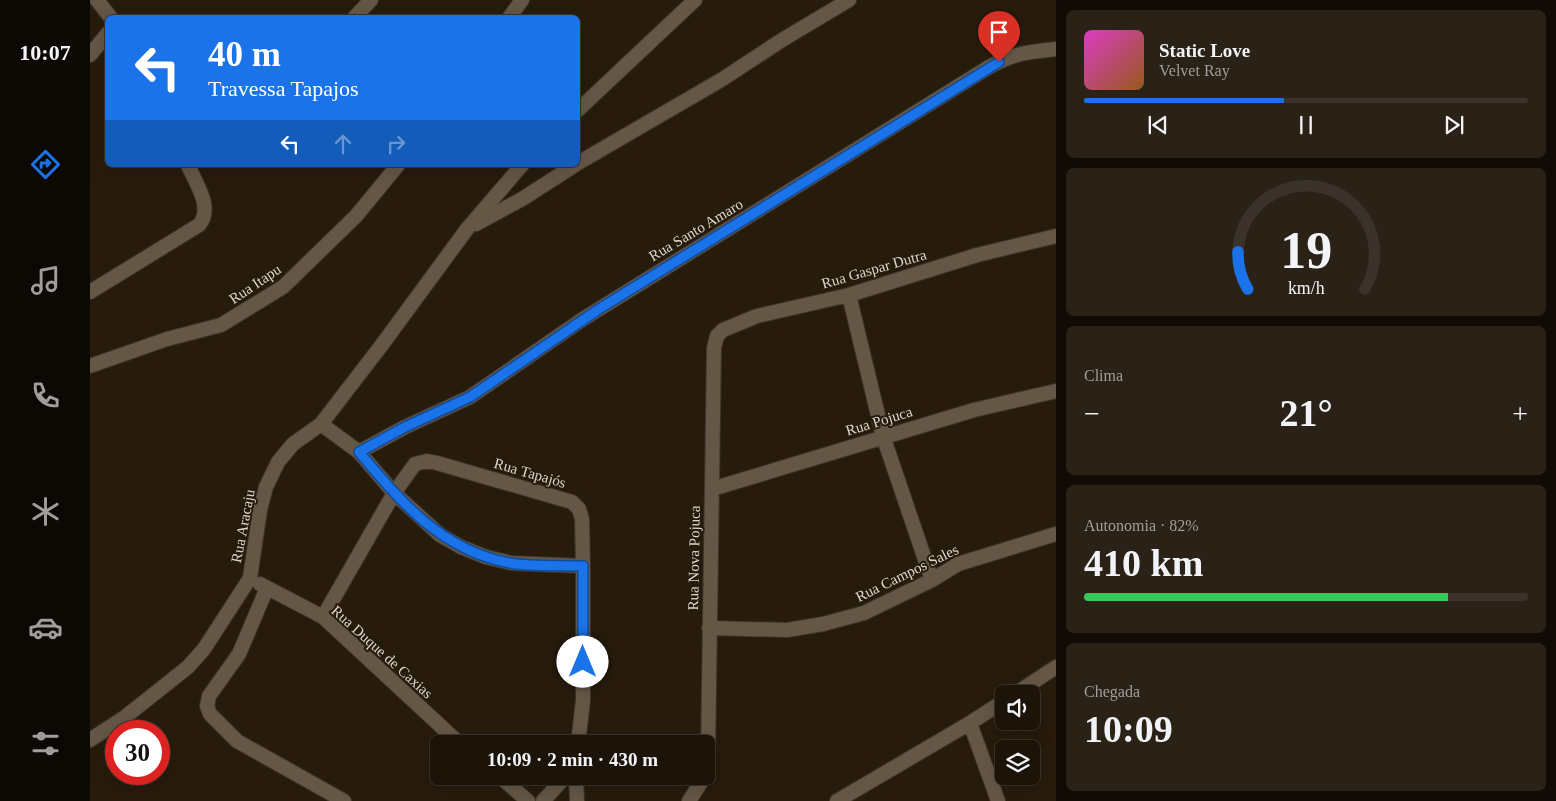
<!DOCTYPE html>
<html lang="pt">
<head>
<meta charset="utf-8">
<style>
	body { margin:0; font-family:"Times New Roman",serif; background:#2a2117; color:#f1f3f6; height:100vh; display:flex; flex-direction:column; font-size:19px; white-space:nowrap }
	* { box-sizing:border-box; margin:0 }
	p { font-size:16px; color:#a09e9c }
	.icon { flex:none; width:28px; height:28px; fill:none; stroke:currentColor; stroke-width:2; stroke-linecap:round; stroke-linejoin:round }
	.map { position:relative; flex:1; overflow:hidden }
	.side { display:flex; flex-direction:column; gap:10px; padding:10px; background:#100b05; width:500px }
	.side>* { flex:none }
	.top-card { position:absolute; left:15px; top:15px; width:475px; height:152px; border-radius:8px; box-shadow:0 5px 20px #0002,0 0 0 1px #3b332a; background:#1a73e8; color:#fff; overflow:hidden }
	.tools { position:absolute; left:905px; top:685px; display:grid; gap:10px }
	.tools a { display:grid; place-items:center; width:45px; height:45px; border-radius:8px; background:#1d1409; box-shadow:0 5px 20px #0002,0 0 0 1px #3b332a; font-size:25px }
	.speed { position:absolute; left:15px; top:720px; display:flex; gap:10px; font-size:25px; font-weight:700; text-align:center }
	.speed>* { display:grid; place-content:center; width:65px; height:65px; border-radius:50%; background:#1d1409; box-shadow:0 5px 20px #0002,0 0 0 1px #3b332a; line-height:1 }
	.speed .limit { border:8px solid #d22; background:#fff; color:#111 }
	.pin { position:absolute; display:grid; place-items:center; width:42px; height:42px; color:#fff; margin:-51px -21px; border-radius:50% 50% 50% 0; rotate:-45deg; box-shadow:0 0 5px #0007 }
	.pin .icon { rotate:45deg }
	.me { position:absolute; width:55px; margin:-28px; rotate:0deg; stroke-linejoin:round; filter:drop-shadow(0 0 4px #0008) }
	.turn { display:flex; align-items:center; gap:18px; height:105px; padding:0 20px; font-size:22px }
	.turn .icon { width:65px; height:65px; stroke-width:2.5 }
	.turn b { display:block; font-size:35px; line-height:42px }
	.lanes { display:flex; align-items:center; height:48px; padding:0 20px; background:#0003; justify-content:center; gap:25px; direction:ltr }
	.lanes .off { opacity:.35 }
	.big { font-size:38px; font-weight:700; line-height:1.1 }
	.side .tile { flex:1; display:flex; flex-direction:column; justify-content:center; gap:8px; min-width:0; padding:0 18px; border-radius:8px; background:#2a2117 }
	.side .dial { align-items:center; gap:0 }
	.dial svg { height:130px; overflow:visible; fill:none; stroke:#3b332a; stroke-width:7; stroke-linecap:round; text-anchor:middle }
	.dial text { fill:#f1f3f6; stroke:none }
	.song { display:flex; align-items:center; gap:15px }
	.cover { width:60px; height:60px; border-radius:8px; background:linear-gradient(135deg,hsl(310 70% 55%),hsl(30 70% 35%)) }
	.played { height:5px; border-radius:2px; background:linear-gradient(90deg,#1a73e8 45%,#3b332a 45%) }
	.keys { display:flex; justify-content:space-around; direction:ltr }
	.heat { display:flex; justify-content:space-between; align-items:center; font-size:28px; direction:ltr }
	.charge { height:8px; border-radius:4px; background:linear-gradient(90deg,#34c759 82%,#3b332a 0) }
	.trip { position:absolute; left:340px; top:735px; width:285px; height:50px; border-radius:8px; background:#1d1409; box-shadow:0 5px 20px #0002,0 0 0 1px #3b332a; font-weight:700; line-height:50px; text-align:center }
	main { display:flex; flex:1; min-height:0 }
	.menu { display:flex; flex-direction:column; width:90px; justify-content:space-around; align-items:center; background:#0c0804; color:#a09e9c }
	.menu .icon { width:35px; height:35px }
	.menu .selected { color:#1a73e8 }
	.menu b { font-size:22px; color:#f1f3f6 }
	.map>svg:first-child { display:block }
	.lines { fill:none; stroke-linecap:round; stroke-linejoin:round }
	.minor-casing { stroke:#3e342d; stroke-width:16 }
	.minor { stroke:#655746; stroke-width:14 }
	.route-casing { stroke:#114b97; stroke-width:12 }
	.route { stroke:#1a73e8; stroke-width:9 }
	.labels { text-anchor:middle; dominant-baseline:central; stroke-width:4; stroke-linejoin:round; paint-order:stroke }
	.street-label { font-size:15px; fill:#dfd7cd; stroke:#271b0c }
</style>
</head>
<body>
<main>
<nav class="menu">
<b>10:07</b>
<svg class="icon selected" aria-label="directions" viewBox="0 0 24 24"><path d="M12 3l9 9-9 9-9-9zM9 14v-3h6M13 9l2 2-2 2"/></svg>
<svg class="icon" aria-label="music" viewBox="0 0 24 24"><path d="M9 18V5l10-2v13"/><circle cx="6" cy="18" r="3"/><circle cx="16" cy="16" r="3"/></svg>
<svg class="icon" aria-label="phone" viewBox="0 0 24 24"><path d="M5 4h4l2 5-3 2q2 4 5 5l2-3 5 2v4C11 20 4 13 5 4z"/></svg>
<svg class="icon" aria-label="climate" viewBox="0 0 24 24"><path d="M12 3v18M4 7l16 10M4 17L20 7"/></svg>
<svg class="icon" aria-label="car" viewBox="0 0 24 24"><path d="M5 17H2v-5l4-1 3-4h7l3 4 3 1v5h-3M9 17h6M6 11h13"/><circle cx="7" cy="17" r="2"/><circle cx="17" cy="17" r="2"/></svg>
<svg class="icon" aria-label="filters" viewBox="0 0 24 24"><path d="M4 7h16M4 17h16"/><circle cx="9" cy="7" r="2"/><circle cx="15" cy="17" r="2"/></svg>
</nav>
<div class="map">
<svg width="966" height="801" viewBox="0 0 966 801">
	<rect width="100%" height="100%" fill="#271b0c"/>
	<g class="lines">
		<defs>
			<path id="minor" d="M7,0L21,18
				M264,18L281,0
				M419,18L432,0
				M0,55L18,33
				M488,110L605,0
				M488,163L631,80L692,40L759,0
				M386,224L432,199L485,165
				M0,292L109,225C124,208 105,182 98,165
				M759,295L793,436L842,580
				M0,366L77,339L131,325L193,287L266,216L308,165
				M231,424L269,452L304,493L350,535L371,547L396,557L421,563L493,566
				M269,452L315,427L380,397L493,319L899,67C925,53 937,52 966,49
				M622,489L884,410L966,391
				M170,584L233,617L370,744
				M177,588L149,654L119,696L117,706L120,714L147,741L254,801
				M233,617L304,493L325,464L337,461L347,463L482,502L489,509L492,519L493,566V700L488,744
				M619,628L697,630L733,624L774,613L842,580L868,564L966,534
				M925,694L966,667
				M880,723L908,801
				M0,740L35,717L98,667L114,649L160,578L170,510L176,487L188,462L203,444L231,424L291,346L377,229L432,165
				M616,769L618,754L624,348L627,336L633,330L667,316L759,295L887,255L966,236
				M409,776L438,801
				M486,776L487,801
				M453,801L476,776
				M599,801L615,776
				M747,801L880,723L914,701"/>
		</defs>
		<use href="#minor" class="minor-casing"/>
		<use href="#minor" class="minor"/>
	</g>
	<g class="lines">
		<defs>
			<path id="route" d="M493,662V566C472,565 441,567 420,563C352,551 311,502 269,452L315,427L380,397L509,309L909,62"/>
		</defs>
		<use href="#route" class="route-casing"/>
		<use href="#route" class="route"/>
	</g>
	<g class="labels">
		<g class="street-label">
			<text transform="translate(606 230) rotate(-31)">Rua Santo Amaro</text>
			<text transform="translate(784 269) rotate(-16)">Rua Gaspar Dutra</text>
			<text transform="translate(165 284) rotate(-34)">Rua Itapu</text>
			<text transform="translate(789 421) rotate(-17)">Rua Pojuca</text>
			<text transform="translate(440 473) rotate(16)">Rua Tapajós</text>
			<text transform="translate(153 526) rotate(-79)">Rua Aracaju</text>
			<text transform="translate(604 558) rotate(-89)">Rua Nova Pojuca</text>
			<text transform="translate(817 573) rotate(-26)">Rua Campos Sales</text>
			<text transform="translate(292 652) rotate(42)">Rua Duque de Caxias</text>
		</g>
	</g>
</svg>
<div class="tools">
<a><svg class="icon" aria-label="sound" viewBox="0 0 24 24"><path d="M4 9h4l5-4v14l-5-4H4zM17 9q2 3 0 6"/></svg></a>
<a><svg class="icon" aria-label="layers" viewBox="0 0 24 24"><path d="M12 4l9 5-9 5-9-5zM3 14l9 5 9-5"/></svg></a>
</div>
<div class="speed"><div class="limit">30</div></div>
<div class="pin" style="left:909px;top:62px;background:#d93025"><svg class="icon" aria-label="arrive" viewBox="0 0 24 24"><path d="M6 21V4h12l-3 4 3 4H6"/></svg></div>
<svg class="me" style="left:493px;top:662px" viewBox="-20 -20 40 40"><circle r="19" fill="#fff"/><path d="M0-13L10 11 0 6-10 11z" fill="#1a73e8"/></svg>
<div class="trip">10:09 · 2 min · 430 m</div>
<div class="top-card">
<div class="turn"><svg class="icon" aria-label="left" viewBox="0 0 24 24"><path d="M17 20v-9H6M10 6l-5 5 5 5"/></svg><div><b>40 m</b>Travessa Tapajos</div></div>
<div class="lanes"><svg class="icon" aria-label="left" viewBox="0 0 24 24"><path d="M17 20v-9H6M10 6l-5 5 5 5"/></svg><svg class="icon off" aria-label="ahead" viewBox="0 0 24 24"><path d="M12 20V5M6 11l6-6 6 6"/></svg><svg class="icon off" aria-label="right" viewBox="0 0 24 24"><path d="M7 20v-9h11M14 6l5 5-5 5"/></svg></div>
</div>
</div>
<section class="side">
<div class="tile">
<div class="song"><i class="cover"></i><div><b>Static Love</b><p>Velvet Ray</p></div></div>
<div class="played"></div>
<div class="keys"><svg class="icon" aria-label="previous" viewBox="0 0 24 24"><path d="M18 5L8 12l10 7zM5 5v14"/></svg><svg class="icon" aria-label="pause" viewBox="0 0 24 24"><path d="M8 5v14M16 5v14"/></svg><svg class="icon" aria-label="next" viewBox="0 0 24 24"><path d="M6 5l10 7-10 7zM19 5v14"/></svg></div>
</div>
<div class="tile dial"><svg viewBox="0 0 100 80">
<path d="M14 69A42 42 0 1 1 86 69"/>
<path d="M14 69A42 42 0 0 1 8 46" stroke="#1a73e8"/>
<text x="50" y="56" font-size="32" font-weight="700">19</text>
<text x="50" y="72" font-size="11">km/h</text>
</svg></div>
<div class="tile"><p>Clima</p>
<div class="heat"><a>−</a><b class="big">21°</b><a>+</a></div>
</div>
<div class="tile"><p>Autonomia · 82%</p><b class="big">410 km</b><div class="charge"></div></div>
<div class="tile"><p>Chegada</p><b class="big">10:09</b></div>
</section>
</main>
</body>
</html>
